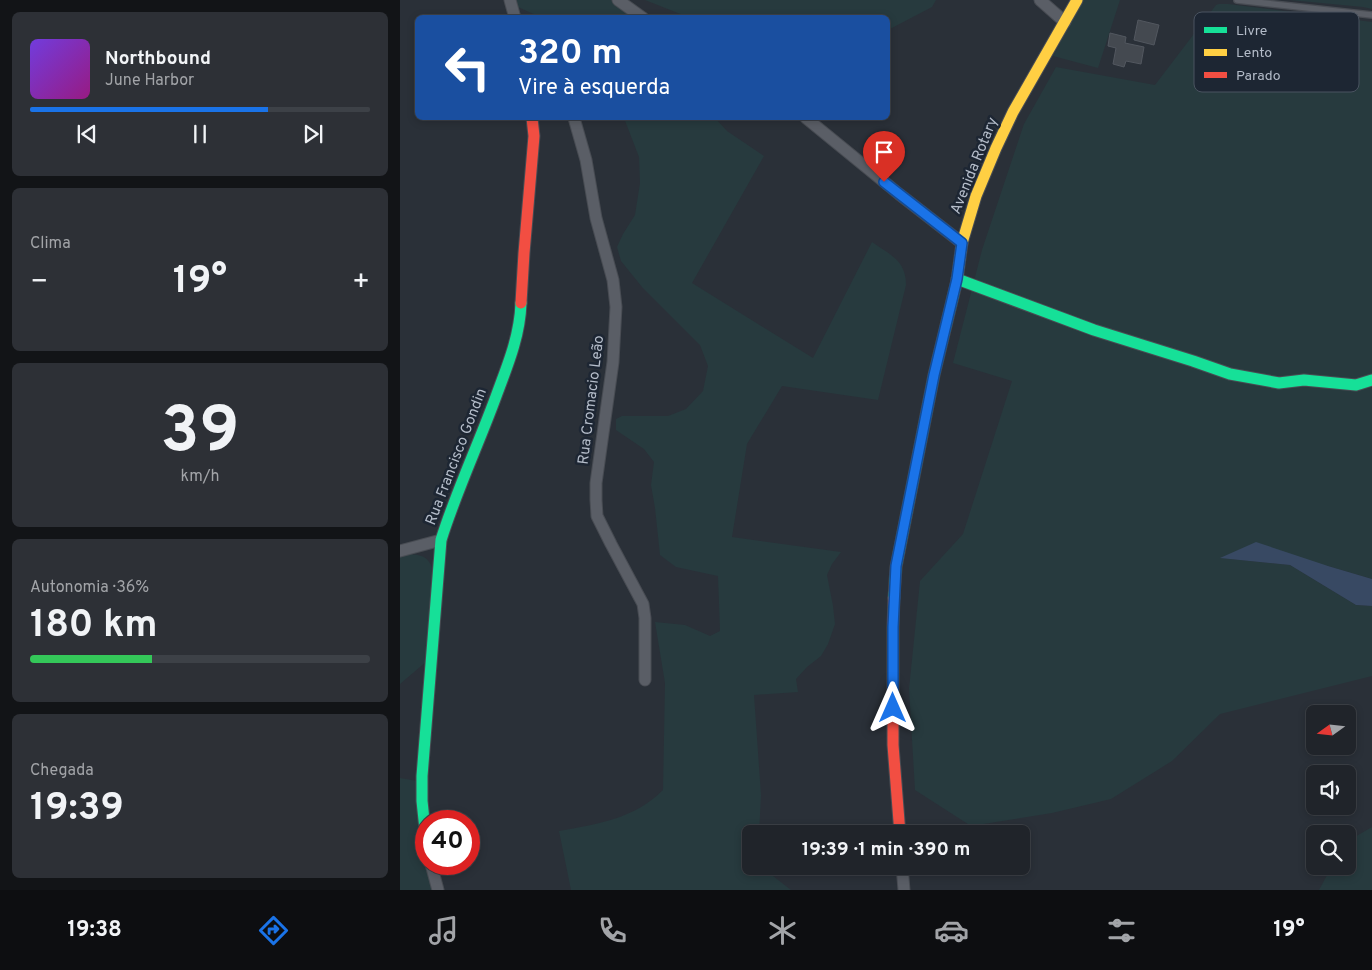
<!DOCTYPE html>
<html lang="pt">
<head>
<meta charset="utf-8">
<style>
	body { margin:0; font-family:Overpass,sans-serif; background:#2d3036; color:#f1f3f6; height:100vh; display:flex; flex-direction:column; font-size:19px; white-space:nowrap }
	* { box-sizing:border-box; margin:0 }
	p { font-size:16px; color:#a2a4a8 }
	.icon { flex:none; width:28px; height:28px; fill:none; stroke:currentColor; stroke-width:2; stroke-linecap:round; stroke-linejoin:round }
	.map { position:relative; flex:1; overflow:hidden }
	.drawer { display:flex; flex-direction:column; gap:12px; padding:12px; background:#121417; width:400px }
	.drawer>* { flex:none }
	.hud { position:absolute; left:15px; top:15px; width:475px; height:105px; border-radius:8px; box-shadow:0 2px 8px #0003,0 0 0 1px #3d4147; background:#1a4fa0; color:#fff; overflow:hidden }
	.needle { width:32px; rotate:255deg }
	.tools { position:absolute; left:906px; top:705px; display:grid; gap:10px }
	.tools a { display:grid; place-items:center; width:50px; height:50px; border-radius:8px; background:#20242a; box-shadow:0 2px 8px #0003,0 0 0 1px #3d4147; font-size:25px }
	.speed { position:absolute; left:15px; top:810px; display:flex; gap:10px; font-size:25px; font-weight:700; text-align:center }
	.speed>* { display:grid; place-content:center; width:65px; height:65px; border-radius:50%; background:#20242a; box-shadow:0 2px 8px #0003,0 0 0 1px #3d4147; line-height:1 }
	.speed .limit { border:8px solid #d22; background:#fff; color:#111 }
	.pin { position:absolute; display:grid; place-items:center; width:42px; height:42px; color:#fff; margin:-51px -21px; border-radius:50% 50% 50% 0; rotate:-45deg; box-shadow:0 0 5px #0007 }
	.pin .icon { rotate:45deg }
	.me { position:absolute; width:55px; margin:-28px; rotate:0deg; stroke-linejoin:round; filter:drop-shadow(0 0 4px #0008) }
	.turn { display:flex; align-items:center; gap:18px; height:105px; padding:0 20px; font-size:22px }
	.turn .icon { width:65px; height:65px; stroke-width:2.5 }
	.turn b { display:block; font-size:35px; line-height:42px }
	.big { font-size:38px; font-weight:700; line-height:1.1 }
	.drawer .widget { flex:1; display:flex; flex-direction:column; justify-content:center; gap:8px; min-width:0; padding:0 18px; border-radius:8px; background:#2d3036 }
	.drawer .dial { align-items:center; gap:0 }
	.dial b { font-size:65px; line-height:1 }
	.song { display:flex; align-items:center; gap:15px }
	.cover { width:60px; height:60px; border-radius:8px; background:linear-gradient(135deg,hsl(260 70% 55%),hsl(310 70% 35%)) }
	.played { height:5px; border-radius:2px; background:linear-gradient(90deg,#1a73e8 70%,#3d4147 70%) }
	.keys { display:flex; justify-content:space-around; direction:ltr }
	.heat { display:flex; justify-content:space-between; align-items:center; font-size:28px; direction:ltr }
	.charge { height:8px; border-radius:4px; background:linear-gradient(90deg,#34c759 36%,#3d4147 0) }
	.trip { position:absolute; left:342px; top:825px; width:288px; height:50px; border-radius:8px; background:#20242a; box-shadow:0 2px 8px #0003,0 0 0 1px #3d4147; font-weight:700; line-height:50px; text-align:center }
	.tab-bar { display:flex; height:80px; justify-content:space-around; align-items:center; background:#0d0e11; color:#a2a4a8 }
	.tab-bar .icon { width:35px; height:35px }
	.tab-bar .active { color:#1a73e8 }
	.tab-bar b { font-size:22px; color:#f1f3f6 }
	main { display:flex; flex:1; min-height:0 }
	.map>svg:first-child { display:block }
	.green { fill:#273a3e }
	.water { fill:#384963 }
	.building { fill:#444950; stroke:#52575f }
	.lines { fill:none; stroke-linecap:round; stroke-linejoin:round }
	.lane-casing { stroke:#484c53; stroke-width:8 }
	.street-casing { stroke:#484c53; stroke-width:13 }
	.fast-casing { stroke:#484c53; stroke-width:13 }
	.slow-casing { stroke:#484c53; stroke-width:13 }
	.jam-casing { stroke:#484c53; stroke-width:13 }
	.lane { stroke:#5a5e66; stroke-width:5.5 }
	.street { stroke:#5a5e66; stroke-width:11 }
	.fast { stroke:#16e098; stroke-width:11 }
	.slow { stroke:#ffcf43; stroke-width:11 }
	.jam { stroke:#f24e42; stroke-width:11 }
	.route-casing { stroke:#114b97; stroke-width:12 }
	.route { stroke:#1a73e8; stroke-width:9 }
	.labels { text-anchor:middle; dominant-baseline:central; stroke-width:5; stroke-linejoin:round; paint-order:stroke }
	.street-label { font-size:15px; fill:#b4bcc9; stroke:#1d2633 }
	.key { fill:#1d2633; stroke:#4a5360; stroke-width:1 }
	.key-label { font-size:14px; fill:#b4bcc9 }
</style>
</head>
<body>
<main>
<section class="drawer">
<div class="widget">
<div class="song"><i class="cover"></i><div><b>Northbound</b><p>June Harbor</p></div></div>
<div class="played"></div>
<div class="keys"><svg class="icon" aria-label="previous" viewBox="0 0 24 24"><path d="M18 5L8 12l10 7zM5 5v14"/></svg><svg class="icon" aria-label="pause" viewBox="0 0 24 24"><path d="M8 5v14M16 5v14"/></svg><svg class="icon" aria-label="next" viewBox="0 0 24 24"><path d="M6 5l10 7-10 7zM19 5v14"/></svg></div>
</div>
<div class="widget"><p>Clima</p>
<div class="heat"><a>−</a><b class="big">19°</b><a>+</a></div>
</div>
<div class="widget dial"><b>39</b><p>km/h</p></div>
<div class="widget"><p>Autonomia · 36%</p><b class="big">180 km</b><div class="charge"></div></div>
<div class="widget"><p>Chegada</p><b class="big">19:39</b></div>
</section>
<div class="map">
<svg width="972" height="890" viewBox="0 0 972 890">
	<rect width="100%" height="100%" fill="#2a3038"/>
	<path class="green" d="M116,0H211L229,13L231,17H140L118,7Z
		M245,0H536L532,7L488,30V18L288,17Z
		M682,0H720L698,68L653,56Z
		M890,0H972V9L963,7Z
		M819,4H828L972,22V579L928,566L821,558L890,565L956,605L972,606V676L820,714L772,761L711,799L652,813L571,826L515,790L509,689L520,581L563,534L612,381L553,363L582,250L624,124L656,67L755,85L816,5Z
		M224,118H315L327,131L364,156L292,283L413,358L472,242C490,255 506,260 506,285L478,400L382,386L347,444L332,537L441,552L432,564L427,575L433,606L435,624L428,644L421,656L407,667L396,679L398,692L354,695L361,795L359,834H351V866H360L391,890H171L159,831C198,824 234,819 263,790L265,683L255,622L285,625L310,636L320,631L318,576L276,567L260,555L255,508L251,485L254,462L244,449L216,430V419L222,416H268L286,409L303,391L308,366L300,345L242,287L221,261L217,247L223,234L235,215L240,183L239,157Z
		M6,554C22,555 28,555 34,572L27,661L0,684V557Z
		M0,778L17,781C17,817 23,855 33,890H0Z
		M972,827V890H919L932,866H948V841Z"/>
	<path class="water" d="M856,542L928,566L972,579V606L956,605L890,565L820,558Z"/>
	<path class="building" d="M738,20L759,25L754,45L734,40Z
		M710,33L726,37L725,43L744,47L741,64L726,61L724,67L713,64L716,48L708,46Z"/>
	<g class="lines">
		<defs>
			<path id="lane" d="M837,0L972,15"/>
			<path id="street" d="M110,0L115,18
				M218,0L243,18
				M640,0L665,22
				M174,118L186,160L196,218L213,280L216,307L213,362L196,483V500L197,516L211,544L243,604L245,618V680
				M406,118L499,194L562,243
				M0,551L41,540
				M31,864L38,890
				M502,866L504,890"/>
			<path id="fast" d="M557,279L694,330L793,361L830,374L879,383L904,380L956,385L972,380
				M494,598L496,567L534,375L557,280
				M26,839L22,801V776L41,540C57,489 80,441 98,391C109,362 120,334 121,303"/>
			<path id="slow" d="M557,280L562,243L576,196L596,148L613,112L677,0"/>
			<path id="jam" d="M121,303L124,253L134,136L132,118
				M494,598L493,627V745L500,834"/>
		</defs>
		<use href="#lane" class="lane-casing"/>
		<use href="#street" class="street-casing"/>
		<use href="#fast" class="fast-casing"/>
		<use href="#slow" class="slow-casing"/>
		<use href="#jam" class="jam-casing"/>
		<use href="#lane" class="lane"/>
		<use href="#street" class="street"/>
		<use href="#fast" class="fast"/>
		<use href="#slow" class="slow"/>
		<use href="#jam" class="jam"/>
	</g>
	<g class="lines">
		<defs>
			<path id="route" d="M484,182L562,243L557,279L534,375L496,566L493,627V708"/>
		</defs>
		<use href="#route" class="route-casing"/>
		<use href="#route" class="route"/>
	</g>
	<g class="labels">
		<g class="street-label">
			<text transform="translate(575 166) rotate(-68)">Avenida Rotary</text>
			<text transform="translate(192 400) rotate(-83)">Rua Cromacio Leão</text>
			<text transform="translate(57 457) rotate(-69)">Rua Francisco Gondin</text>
		</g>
	</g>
	<rect x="794" y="12" width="165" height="80" rx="8" class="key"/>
	<rect x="804" y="27" width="23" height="6" fill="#16e098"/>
	<rect x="804" y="49" width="23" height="7" fill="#ffcf43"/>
	<rect x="804" y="72" width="23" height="6" fill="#f24e42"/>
	<g class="key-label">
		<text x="836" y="35">Livre</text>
		<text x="836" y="57">Lento</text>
		<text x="836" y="80">Parado</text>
	</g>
</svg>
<div class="tools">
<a><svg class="needle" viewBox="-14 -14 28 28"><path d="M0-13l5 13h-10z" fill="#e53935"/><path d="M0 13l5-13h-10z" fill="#a2a4a8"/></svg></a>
<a><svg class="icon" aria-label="sound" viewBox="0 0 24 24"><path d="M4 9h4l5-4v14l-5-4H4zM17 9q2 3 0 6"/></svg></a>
<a><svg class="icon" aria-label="search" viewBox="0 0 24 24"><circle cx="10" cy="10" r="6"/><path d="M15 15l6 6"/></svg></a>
</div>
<div class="speed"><div class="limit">40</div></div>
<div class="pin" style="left:484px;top:182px;background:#d93025"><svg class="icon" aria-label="arrive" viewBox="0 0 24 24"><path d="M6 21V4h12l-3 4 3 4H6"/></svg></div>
<svg class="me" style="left:493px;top:708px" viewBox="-20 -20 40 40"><path d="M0-17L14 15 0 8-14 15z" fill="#1a73e8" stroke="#fff" stroke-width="4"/></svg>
<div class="trip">19:39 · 1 min · 390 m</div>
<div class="hud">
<div class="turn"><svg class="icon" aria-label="left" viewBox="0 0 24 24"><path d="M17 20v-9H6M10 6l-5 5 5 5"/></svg><div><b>320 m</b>Vire à esquerda</div></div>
</div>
</div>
</main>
<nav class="tab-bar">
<b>19:38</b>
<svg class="icon active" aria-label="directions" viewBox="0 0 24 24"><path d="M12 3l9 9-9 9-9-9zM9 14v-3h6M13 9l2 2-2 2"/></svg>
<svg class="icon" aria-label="music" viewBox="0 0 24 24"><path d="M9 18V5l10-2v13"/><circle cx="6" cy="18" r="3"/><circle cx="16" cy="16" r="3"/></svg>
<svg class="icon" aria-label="phone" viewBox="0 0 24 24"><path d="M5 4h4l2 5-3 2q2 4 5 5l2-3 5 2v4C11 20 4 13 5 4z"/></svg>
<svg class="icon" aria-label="climate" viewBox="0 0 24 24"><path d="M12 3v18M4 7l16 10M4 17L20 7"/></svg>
<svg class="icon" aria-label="car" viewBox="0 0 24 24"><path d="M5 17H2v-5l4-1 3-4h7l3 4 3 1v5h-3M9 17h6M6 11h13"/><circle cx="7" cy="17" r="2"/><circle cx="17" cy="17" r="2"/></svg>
<svg class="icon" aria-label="filters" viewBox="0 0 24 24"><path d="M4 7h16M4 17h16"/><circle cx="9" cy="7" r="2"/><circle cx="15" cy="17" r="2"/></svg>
<b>19°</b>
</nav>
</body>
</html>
